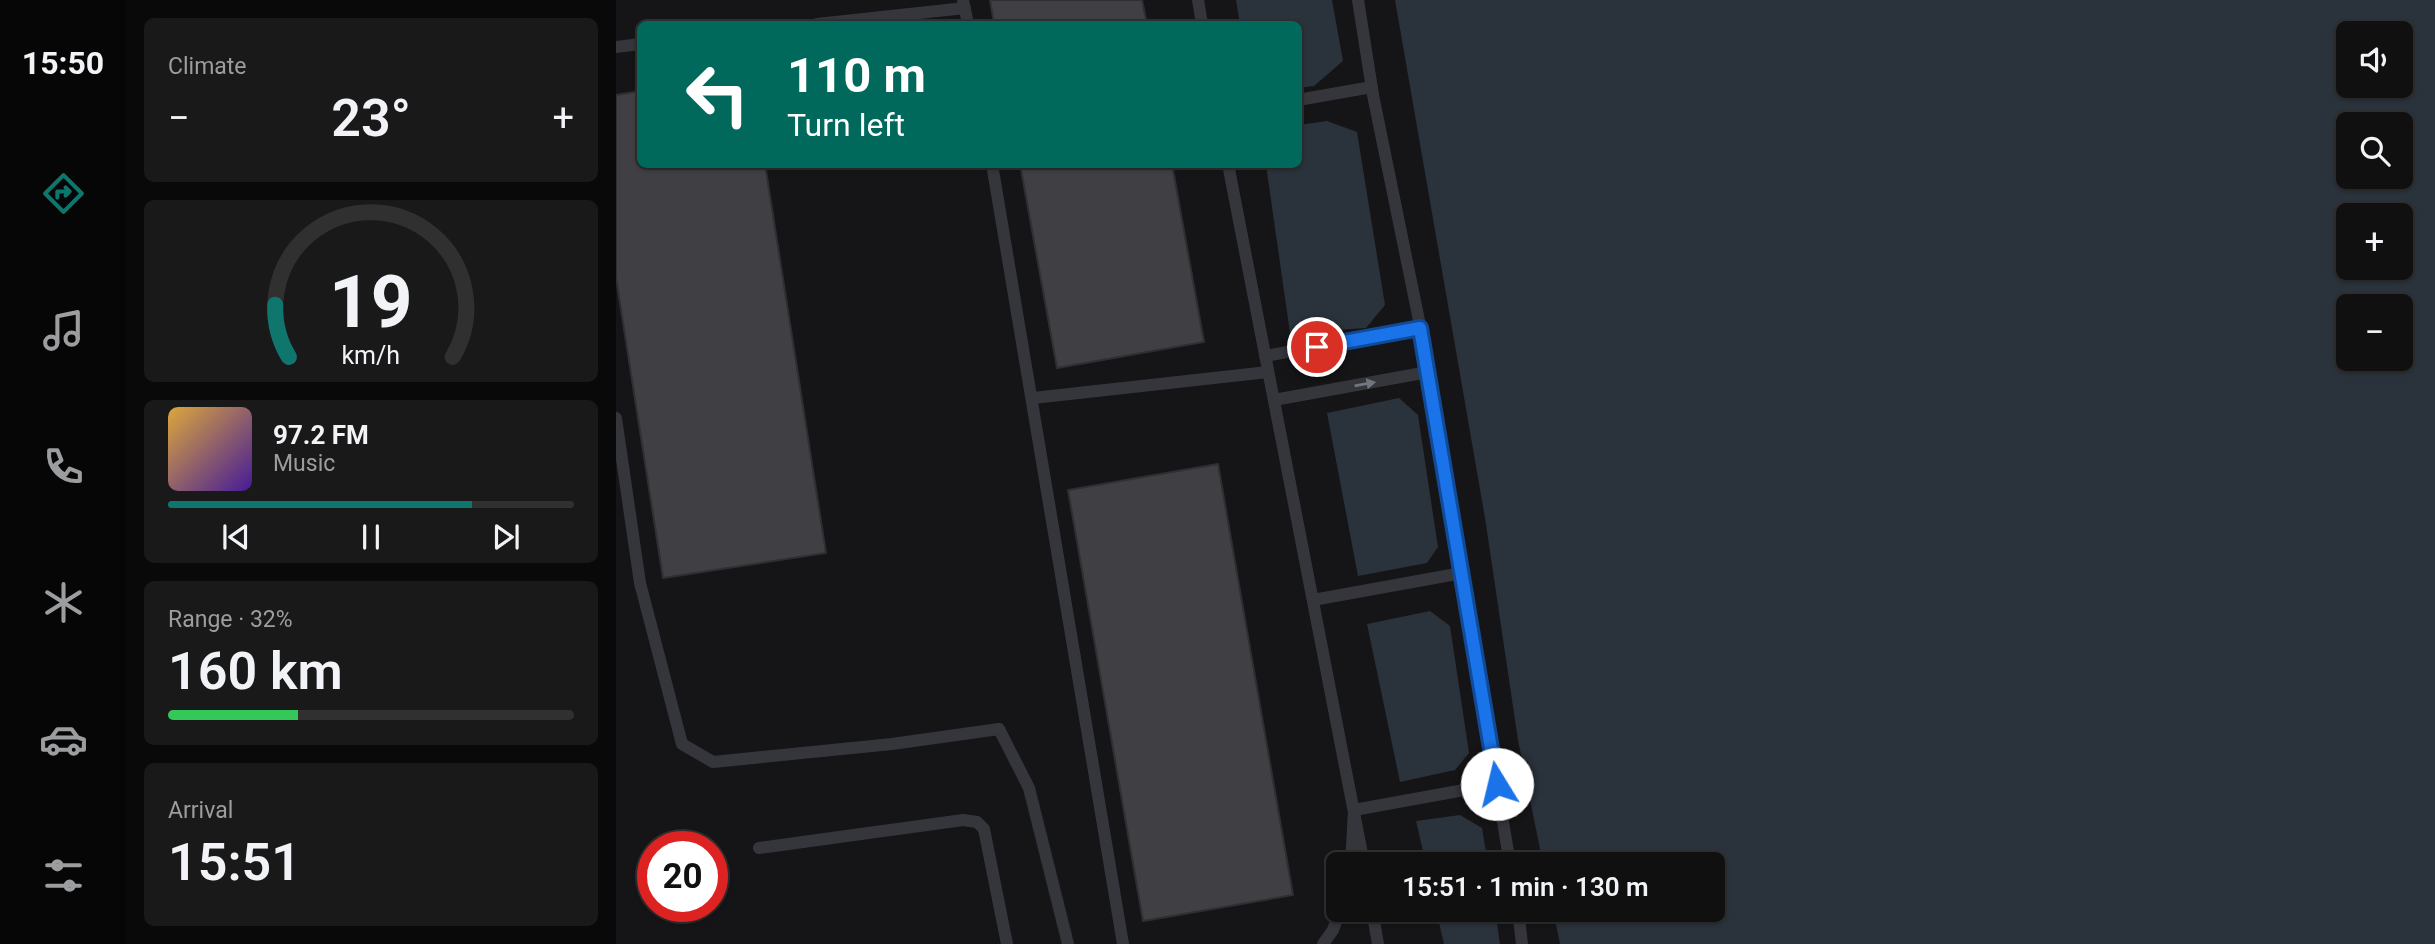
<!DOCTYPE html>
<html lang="en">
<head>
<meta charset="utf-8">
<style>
	body { margin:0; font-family:Roboto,sans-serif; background:#19191a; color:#f1f3f6; height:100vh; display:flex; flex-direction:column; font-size:26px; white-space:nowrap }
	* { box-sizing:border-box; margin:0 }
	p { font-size:23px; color:#9c9d9f }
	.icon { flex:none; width:38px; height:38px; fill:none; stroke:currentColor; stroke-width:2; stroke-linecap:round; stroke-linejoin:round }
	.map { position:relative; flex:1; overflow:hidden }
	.side { display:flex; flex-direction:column; gap:18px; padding:18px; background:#090909; width:490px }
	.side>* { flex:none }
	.banner { position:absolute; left:21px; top:21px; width:665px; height:147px; border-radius:10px; box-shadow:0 2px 5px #0004,0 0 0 2px #303031; background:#00695c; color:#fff; overflow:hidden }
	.buttons { position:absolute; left:1720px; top:21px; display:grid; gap:14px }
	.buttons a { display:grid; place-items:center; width:77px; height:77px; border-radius:10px; background:#101011; box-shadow:0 2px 5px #0004,0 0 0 2px #303031; font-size:35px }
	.speed { position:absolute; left:21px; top:831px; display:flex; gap:14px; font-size:35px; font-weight:700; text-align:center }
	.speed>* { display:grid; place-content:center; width:91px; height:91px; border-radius:50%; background:#101011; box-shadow:0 2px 5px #0004,0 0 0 2px #303031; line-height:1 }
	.speed .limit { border:10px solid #d22; background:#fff; color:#111 }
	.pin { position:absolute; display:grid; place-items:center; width:60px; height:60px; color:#fff; margin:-30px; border:4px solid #fff; border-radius:50%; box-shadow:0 2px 7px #0007 }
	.me { position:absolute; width:77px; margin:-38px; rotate:351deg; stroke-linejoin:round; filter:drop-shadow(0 0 5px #0008) }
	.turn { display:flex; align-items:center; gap:24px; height:147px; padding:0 35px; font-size:32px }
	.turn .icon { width:91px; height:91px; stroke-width:2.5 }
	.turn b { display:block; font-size:49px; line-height:60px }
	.big { font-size:52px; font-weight:600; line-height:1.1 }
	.side .tile { flex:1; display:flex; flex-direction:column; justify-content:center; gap:10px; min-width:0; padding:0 24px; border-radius:10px; background:#19191a }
	.side .dial { align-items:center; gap:0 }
	.dial svg { height:182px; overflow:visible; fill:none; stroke:#303031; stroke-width:7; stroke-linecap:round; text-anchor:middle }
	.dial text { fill:#f1f3f6; stroke:none }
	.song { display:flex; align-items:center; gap:21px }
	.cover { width:84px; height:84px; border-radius:10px; background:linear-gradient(135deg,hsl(40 70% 55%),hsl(260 70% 35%)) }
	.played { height:7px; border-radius:4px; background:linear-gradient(90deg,#0f766e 75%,#303031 75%) }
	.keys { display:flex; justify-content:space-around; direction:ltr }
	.heat { display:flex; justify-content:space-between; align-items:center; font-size:38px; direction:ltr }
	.charge { height:10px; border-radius:5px; background:linear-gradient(90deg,#34c759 32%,#303031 0) }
	.trip { position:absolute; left:710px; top:852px; width:399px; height:70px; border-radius:10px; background:#101011; box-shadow:0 2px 5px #0004,0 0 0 2px #303031; font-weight:600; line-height:70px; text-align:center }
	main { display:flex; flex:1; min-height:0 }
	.tabs { display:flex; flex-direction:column; width:126px; justify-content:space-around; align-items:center; background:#060607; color:#9c9d9f }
	.tabs .icon { width:49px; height:49px }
	.tabs .active { color:#0f766e }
	.tabs b { font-size:32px; color:#f1f3f6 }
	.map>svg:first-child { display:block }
	.water { fill:#2a323b; fill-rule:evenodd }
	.building { fill:#3f3f44; stroke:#2f2e33; stroke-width:2 }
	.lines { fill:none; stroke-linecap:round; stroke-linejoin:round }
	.lane { stroke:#35363c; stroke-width:12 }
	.oneway { fill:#737680 }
	.route-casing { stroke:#114b97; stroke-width:18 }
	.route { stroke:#1a73e8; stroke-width:12 }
</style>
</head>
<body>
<main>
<nav class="tabs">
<b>15:50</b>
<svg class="icon active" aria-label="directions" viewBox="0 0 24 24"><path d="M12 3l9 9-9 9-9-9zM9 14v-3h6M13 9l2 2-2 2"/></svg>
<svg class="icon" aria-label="music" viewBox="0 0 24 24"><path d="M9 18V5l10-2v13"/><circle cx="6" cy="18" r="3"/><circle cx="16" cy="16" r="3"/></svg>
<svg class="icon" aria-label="phone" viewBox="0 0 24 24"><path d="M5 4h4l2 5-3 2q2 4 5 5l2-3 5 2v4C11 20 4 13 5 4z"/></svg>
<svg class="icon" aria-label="climate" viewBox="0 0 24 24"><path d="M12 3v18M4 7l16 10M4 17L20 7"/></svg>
<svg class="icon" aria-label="car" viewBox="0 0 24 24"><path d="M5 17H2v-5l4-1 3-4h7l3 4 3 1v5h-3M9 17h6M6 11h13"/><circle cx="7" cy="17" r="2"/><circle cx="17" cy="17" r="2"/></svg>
<svg class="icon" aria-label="filters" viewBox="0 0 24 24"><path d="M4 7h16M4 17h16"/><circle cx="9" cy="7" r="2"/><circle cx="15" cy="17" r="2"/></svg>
</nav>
<section class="side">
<div class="tile"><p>Climate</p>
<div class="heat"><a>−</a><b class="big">23°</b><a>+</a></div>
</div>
<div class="tile dial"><svg viewBox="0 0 100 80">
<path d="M14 69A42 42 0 1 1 86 69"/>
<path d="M14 69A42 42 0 0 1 8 46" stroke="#0f766e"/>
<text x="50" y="56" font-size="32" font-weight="700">19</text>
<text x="50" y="72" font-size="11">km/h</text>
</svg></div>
<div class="tile">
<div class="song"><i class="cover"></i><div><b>97.2 FM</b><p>Music</p></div></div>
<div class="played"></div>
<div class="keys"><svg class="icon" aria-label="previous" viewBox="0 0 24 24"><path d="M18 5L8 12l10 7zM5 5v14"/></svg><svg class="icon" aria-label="pause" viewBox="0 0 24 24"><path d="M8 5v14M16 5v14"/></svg><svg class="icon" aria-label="next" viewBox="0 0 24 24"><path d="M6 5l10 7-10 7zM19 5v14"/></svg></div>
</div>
<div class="tile"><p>Range · 32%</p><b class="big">160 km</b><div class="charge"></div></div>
<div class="tile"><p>Arrival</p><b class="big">15:51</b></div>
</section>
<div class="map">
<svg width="1819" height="944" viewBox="0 0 1819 944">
	<rect width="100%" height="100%" fill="#151517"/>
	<path class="water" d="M620,0H716L727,61L698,86L683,88L682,24H624Z
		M779,0H1819V944H944L937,910H1097V864H927L902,740L869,518ZM1785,33V86H1732V33ZM1785,124V177H1732V124ZM1785,215V268H1732V215ZM1785,306V359H1732V306Z
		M711,121L741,132L769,305L750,328L674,333L650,165L682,164L683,125Z
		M783,398L802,415L822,547L811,563L742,576L711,413Z
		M814,611L834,626L853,753L839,770L784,782L751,624Z
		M844,815L866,828L872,864H810L800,821Z
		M820,910H879L884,944H828Z"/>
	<path class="building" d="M374,0H526L531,24H378Z
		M24,91V164H149L210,553L47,578L0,278V95Z
		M404,164H556L588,342L441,368Z
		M602,464L677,895L527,921L452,490Z"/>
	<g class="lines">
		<path class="lane" d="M347,0L352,24
			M582,0L586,24
			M742,0L757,95L807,340L894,864
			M201,24L349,8
			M0,47L24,44
			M682,100L756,87
			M376,164L507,944
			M612,164L748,864
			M649,356L804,328
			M417,398L652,372
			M658,400L812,372
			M0,418L24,583L66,744L97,762L276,744L383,729L413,788L452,944
			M697,600L846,573
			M143,848L347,820L361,822L368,829L391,944
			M735,864L738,810L881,784
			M756,910L762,944
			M902,910L906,944
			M707,944L717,930L724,910"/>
	</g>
	<defs><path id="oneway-solid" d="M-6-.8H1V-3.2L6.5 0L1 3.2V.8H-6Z" transform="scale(1.75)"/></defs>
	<use class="oneway" href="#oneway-solid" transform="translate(749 384) rotate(-10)"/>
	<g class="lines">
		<defs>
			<path id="route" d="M701,347L804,328L881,784"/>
		</defs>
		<use href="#route" class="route-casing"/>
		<use href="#route" class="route"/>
	</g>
</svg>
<div class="buttons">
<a><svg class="icon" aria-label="sound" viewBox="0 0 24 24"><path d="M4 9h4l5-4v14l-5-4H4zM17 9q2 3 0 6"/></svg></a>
<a><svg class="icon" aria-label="search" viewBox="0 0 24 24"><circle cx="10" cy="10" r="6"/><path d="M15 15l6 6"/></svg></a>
<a>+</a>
<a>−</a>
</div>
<div class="speed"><div class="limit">20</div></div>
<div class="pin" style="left:701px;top:347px;background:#d93025"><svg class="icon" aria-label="arrive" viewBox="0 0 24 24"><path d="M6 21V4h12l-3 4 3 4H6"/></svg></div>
<svg class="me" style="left:881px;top:784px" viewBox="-20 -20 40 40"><circle r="19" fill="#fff"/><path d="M0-13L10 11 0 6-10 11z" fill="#1a73e8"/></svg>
<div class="trip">15:51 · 1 min · 130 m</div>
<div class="banner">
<div class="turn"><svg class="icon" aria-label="left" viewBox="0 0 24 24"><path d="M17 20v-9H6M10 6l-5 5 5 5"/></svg><div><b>110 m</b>Turn left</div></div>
</div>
</div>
</main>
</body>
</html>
